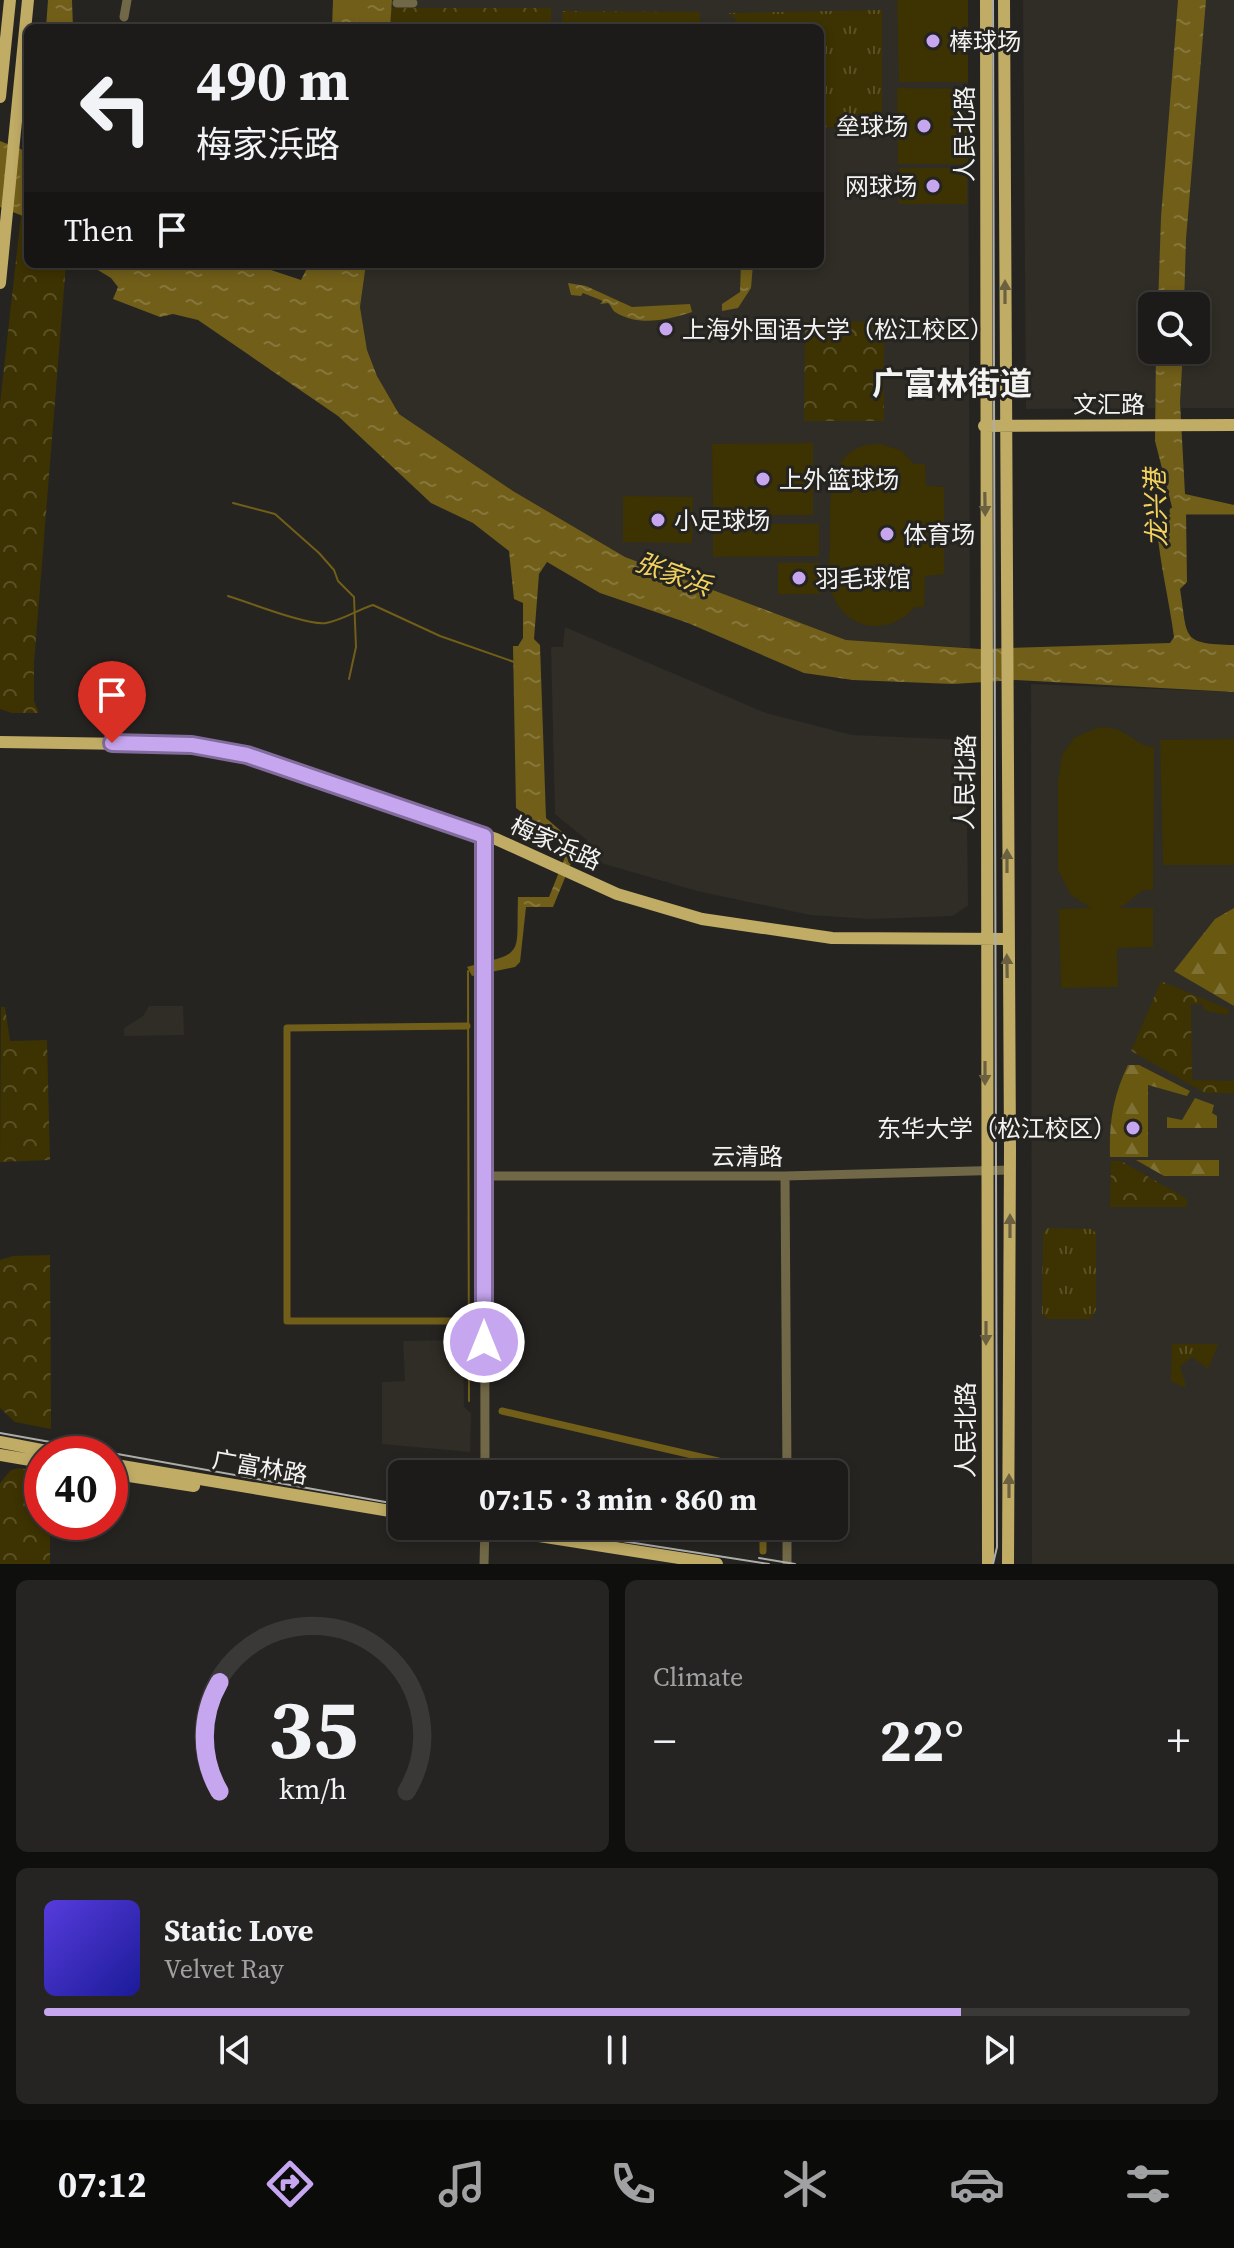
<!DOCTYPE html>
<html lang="en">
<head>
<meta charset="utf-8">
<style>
	body { margin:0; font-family:"Source Serif 4","Noto Sans SC",serif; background:#252422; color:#f1f3f6; height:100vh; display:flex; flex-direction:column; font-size:30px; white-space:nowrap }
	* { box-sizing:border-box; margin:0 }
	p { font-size:26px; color:#a0a1a2 }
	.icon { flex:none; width:44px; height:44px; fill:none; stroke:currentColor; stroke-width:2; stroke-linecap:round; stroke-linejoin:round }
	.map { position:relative; height:1564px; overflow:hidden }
	.drawer { display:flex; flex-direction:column; gap:16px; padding:16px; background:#0f0f0e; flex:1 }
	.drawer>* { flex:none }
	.guide { position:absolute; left:24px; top:24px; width:800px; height:244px; border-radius:12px; box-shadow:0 4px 12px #0003,0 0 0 2px #3a3938; background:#1c1b19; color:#f1f3f6; overflow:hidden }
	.tools { position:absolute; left:1138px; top:292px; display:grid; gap:16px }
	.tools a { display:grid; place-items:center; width:72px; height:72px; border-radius:12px; background:#1c1b19; box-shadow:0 4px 12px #0003,0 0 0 2px #3a3938; font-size:40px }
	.speed { position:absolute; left:24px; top:1436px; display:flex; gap:16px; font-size:40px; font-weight:700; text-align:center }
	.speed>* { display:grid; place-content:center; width:104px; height:104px; border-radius:50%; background:#1c1b19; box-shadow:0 4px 12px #0003,0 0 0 2px #3a3938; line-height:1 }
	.speed .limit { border:12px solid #d22; background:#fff; color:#111 }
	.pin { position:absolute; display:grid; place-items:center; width:68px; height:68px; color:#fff; margin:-82px -34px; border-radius:50% 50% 50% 0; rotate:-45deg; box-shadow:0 0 8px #0007 }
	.pin .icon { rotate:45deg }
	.me { position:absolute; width:88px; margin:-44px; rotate:0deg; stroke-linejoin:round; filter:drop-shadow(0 0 6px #0008) }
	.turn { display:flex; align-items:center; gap:28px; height:168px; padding:0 40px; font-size:36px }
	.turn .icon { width:104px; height:104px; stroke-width:2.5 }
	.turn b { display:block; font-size:56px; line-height:68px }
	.then { display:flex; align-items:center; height:76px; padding:0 40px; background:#0003; gap:16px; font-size:30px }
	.big { font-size:60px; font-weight:700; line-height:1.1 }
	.drawer .card { flex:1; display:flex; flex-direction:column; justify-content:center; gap:12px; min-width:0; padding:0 28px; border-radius:12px; background:#252422 }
	.drawer .dial { align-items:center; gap:0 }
	.dial svg { height:208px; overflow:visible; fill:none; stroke:#3a3938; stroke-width:7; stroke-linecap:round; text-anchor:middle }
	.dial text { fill:#f1f3f6; stroke:none }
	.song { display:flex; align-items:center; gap:24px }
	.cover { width:96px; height:96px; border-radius:12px; background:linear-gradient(135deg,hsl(250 70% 55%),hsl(240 70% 35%)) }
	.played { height:8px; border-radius:4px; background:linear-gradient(90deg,#c7a6f0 80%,#3a3938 80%) }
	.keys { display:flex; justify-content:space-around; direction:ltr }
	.heat { display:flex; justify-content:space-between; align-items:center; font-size:44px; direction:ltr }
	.drawer .tiles { flex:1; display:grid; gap:16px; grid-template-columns:1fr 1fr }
	.card:last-child { grid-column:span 2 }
	.trip { position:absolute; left:388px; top:1460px; width:460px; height:80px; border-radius:12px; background:#1c1b19; box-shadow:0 4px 12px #0003,0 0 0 2px #3a3938; font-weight:700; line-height:80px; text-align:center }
	.menu { display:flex; height:128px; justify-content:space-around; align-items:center; background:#0b0b0a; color:#a0a1a2 }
	.menu .icon { width:56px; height:56px }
	.menu .on { color:#c7a6f0 }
	.menu b { font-size:36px; color:#f1f3f6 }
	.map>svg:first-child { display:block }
	.built { fill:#2f2d25; fill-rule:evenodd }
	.grass { fill:url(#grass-tufts) }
	.forest { fill:url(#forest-firs) }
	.park { fill:url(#park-crowns) }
	.pitch { fill:#3d3201 }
	.water { fill:url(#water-ripples) }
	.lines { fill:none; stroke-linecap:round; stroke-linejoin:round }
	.stream { stroke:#705e19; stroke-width:2 }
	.canal { stroke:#705e19; stroke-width:7 }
	.minor { stroke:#716847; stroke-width:9 }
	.major { stroke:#c0ac65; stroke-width:12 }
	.tram { stroke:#adadaa; stroke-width:2 }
	.oneway { fill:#6b6140 }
	.route-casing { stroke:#816c9c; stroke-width:20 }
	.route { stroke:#c7a6f0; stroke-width:14 }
	.poi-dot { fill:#c7a6f0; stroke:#252421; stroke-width:3 }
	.labels { text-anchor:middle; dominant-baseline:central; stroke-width:6; stroke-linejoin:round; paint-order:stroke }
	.poi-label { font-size:24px; fill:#f3f3f1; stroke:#252421; text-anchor:start }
	.street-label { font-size:24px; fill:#f3f3f1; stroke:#252421 }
	.water-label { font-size:26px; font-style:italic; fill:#f3d35d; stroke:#252421 }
	.district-label { font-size:32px; font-weight:bold; fill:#f3f3f1; stroke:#252421 }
</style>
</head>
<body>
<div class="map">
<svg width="1234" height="1564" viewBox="0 0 1234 1564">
	<defs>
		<pattern id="grass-tufts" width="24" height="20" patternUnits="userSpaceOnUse" patternTransform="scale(2)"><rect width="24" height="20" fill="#3d3201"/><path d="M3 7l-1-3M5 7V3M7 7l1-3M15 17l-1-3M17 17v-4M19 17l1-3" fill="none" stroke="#5a5026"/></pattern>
		<pattern id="forest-firs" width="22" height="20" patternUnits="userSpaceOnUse" patternTransform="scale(2)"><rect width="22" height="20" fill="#695810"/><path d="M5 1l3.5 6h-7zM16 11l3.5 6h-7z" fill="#7f7033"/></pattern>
		<pattern id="park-crowns" width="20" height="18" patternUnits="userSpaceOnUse" patternTransform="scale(2)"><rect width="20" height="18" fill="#3d3201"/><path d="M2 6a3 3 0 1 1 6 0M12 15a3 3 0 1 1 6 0" fill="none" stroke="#5a5026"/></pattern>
		<pattern id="water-ripples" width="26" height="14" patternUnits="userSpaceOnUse" patternTransform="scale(2)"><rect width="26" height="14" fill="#705e19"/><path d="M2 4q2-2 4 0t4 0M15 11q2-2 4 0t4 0" fill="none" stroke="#85763b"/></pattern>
	</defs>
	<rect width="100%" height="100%" fill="#252421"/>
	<path class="built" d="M392,0H968L970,648L846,640L625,557L513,491L399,414L377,376L367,350L360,307L366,264H820V28H390Z
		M1023,0H1234V408L1026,409ZM1152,306H1196V350H1152Z
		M565,627L766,713L852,735L966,740L968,905L953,916L870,919L810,915L697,891L584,858L587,840L555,814L551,647H563Z
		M1031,684L1234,692V1564H1032Z
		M149,1006H183L184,1035L124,1036V1028L143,1016Z
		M463,1340L464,1407L471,1413L470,1452L382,1444V1382L405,1381L403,1341Z"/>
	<path class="grass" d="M882,10V127H820V28H744L729,13Z
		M1048,1228L1093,1229L1096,1234V1310L1090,1319H1048L1042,1315L1043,1233Z
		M1172,1344H1218L1208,1369L1192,1357L1180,1366L1186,1386L1183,1387L1171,1381Z"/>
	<path class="forest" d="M1234,908V1006L1174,971L1215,919Z
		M1128,1065H1139L1190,1091L1187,1096L1148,1085V1157H1110C1109,1122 1113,1096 1128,1065Z
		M1195,1098L1214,1105L1212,1113L1217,1116V1128H1167V1117L1182,1120Z
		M1136,1160H1219V1176H1164Z"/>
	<path class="park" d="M391,8H551V28H390Z
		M562,11L700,12V28H562Z
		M21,215L28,218V264H66L34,663V701L39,713H12L0,709V404Z
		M805,321L884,322V421H804Z
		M1161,981L1230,1010L1227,1015L1204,1010L1203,1004H1191L1192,1080L1234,1081V1093H1205L1131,1051Z
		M1,1007H5L10,1041L47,1040L50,1160L0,1162Z
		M1111,1161H1121L1187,1199V1207H1110Z
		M50,1255L51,1418V1429L15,1422L0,1408V1260L13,1256Z
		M20,1468L42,1473V1522H50V1564H0V1483L11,1470Z"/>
	<path class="pitch" d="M897,0H968V82H899Z
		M897,88L968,89V164H898Z
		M899,168H967V204H899Z
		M813,443V515H713L712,444Z
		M881,444L902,451L914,464H925L926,486L944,487V574L925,576L924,607H915C892,634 850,633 834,598C826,582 829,561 830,543C830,504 824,442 881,444Z
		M623,496L693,497L692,543L623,542Z
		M713,524H819V556L713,557Z
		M778,563H820V594H778Z
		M1096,728C1128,724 1133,747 1154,747L1153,890H1143L1120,908H1153V947L1117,948L1118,987L1061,988L1059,909L1091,908L1071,895L1058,870V782L1062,755L1074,738Z
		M1234,739V865H1163L1160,740Z"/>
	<path class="water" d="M48,0H72L73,28H46Z
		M333,0H392L390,28H332Z
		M1178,0H1206L1186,239L1184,306H1158L1161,217Z
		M0,141L28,152V218L0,207Z
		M88,264H266L271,270L301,280L309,264H366L360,307L367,350L377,376L399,414L513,491L625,557L846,640L980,649L1170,643L1174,637C1169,599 1160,565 1157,528L1173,511L1155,441L1156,350H1183L1180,402L1185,494L1234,505V511H1186L1187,582L1180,589C1188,638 1180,644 1234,645V692L1016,680L953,684L853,680L804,673L688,623L600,593L547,562L539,574L534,639L540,645L546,818L578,846L553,907H526L520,962L515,967L472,976L467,967C526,952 516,957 518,897H549L569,847L516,808L513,646H518L523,638V603L514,599L509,551L473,523L431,503L338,416L198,320L173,314L160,317L113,299L118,287L111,278Z
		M741,264H753L751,288L738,308L722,311V304L740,292Z
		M568,283L586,286L632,307L690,304L692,312C668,320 638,327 615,312C612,310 611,305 608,303L600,304L603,301L583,293L581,296L571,295Z"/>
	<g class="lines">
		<path class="stream" d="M233,503L275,514L319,553L334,570L338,581L354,597L356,647L349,679
			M228,596C248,602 308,626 326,623C343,620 357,610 373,605L440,636L517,663
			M468,971L469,1401"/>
		<path class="canal" d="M1173,511H1234
			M467,1026L287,1028V1321H467
			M502,1411L757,1470L758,1474
			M763,1526V1551"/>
		<path class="minor" d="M397,3H413
			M124,17L127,0
			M484,836L485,1474
			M484,1176H785L1010,1170
			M785,1176L787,1474
			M484,1564L485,1527
			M787,1564V1526"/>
		<path class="major" d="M986,0L988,1564
			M1004,0L1010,1150L1008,1564
			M0,97L10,0
			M0,283L28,0
			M984,426L1234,425
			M0,742L192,745L247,755L496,839L617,894L702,919L832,938L1007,939
			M0,1442L62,1454
			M0,1455L42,1462
			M110,1464L402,1513
			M110,1473L194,1486
			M435,1526L483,1534
			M475,1526L717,1564"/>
		<path class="tram" d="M0,1433L402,1505
			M526,1526L769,1564
			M759,1558L795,1564
			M993,1564L997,1547L993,0"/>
	</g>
	<defs><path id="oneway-solid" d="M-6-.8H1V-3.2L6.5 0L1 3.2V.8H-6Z" transform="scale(2)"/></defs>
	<g class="oneway">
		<use href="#oneway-solid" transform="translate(1005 292) rotate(-90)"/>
		<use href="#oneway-solid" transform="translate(985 504) rotate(89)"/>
		<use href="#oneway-solid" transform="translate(1007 861) rotate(-90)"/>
		<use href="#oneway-solid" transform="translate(1007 966) rotate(-91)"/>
		<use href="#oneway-solid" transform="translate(985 1073) rotate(90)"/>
		<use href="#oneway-solid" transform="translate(1010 1226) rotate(-90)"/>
		<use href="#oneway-solid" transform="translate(986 1333) rotate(90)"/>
		<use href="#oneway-solid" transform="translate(1009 1486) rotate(-90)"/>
	</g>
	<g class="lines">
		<defs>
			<path id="route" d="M112,743L192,745L247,755L484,836V1342"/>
		</defs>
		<use href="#route" class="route-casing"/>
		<use href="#route" class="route"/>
	</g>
	<g class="poi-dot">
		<circle cx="933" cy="41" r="8"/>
		<circle cx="924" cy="126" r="8"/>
		<circle cx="933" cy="186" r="8"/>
		<circle cx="666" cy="329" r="8"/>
		<circle cx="763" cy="479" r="8"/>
		<circle cx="658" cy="520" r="8"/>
		<circle cx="887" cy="534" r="8"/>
		<circle cx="799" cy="578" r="8"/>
		<circle cx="1133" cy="1128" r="8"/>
	</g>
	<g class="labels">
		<g class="poi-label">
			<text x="949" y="41">棒球场</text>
			<text x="908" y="126" text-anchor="end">垒球场</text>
			<text x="917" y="186" text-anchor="end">网球场</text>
			<text x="682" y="329">上海外国语大学（松江校区）</text>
			<text x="779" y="479">上外篮球场</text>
			<text x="674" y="520">小足球场</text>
			<text x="903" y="534">体育场</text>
			<text x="815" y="578">羽毛球馆</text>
			<text x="1117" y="1128" text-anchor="end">东华大学（松江校区）</text>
		</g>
		<g class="street-label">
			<text transform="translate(964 134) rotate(-90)">人民北路</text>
			<text x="1109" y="404">文汇路</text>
			<text transform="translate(965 782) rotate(-89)">人民北路</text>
			<text transform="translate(556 843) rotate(24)">梅家浜路</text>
			<text x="747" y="1156">云清路</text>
			<text transform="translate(965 1430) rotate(-90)">人民北路</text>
			<text transform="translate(260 1467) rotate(10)">广富林路</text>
		</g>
		<g class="water-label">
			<text transform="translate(1156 508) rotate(-92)">龙兴港</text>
			<text transform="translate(673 574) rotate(20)">张家浜</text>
		</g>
		<g class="district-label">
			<text x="952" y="384">广富林街道</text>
		</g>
	</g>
</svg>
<div class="tools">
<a><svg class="icon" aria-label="search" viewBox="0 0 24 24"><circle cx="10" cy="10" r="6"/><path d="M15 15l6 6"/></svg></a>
</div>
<div class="speed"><div class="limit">40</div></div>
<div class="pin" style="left:112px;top:743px;background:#d93025"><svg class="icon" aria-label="arrive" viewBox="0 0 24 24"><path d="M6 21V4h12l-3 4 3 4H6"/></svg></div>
<svg class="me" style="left:484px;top:1342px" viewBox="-20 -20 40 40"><circle r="17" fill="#c7a6f0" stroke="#fff" stroke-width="3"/><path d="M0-11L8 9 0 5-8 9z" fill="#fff"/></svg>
<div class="trip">07:15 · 3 min · 860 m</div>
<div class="guide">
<div class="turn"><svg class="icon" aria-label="left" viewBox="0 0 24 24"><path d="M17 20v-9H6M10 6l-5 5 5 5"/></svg><div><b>490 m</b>梅家浜路</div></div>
<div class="then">Then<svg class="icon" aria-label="arrive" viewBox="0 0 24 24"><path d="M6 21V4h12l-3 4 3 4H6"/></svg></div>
</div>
</div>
<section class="drawer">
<div class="tiles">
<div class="card dial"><svg viewBox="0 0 100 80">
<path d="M14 69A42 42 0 1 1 86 69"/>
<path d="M14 69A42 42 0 0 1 14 27" stroke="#c7a6f0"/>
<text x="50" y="56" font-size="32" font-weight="700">35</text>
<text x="50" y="72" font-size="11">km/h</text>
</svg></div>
<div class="card"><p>Climate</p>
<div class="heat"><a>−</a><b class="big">22°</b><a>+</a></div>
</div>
<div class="card">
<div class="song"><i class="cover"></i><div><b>Static Love</b><p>Velvet Ray</p></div></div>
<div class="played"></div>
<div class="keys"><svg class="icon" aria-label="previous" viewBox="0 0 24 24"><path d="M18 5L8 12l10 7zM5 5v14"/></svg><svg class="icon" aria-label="pause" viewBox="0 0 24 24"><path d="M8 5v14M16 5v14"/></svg><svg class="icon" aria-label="next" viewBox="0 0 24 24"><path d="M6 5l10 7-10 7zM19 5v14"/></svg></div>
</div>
</div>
</section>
<nav class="menu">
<b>07:12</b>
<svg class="icon on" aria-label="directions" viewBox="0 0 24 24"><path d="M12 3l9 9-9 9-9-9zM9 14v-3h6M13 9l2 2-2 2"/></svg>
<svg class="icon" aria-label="music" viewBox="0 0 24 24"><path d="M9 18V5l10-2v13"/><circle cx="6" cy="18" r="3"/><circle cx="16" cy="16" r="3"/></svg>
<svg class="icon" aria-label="phone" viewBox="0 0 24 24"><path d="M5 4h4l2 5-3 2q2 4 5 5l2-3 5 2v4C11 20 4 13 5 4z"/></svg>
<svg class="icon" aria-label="climate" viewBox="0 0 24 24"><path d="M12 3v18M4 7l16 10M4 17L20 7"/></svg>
<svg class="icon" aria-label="car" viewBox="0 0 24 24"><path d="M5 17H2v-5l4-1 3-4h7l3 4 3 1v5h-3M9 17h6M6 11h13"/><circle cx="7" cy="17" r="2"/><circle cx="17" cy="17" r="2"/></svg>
<svg class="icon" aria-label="filters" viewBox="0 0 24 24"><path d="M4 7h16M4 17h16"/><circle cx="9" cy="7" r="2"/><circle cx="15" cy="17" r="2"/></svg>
</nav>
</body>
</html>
